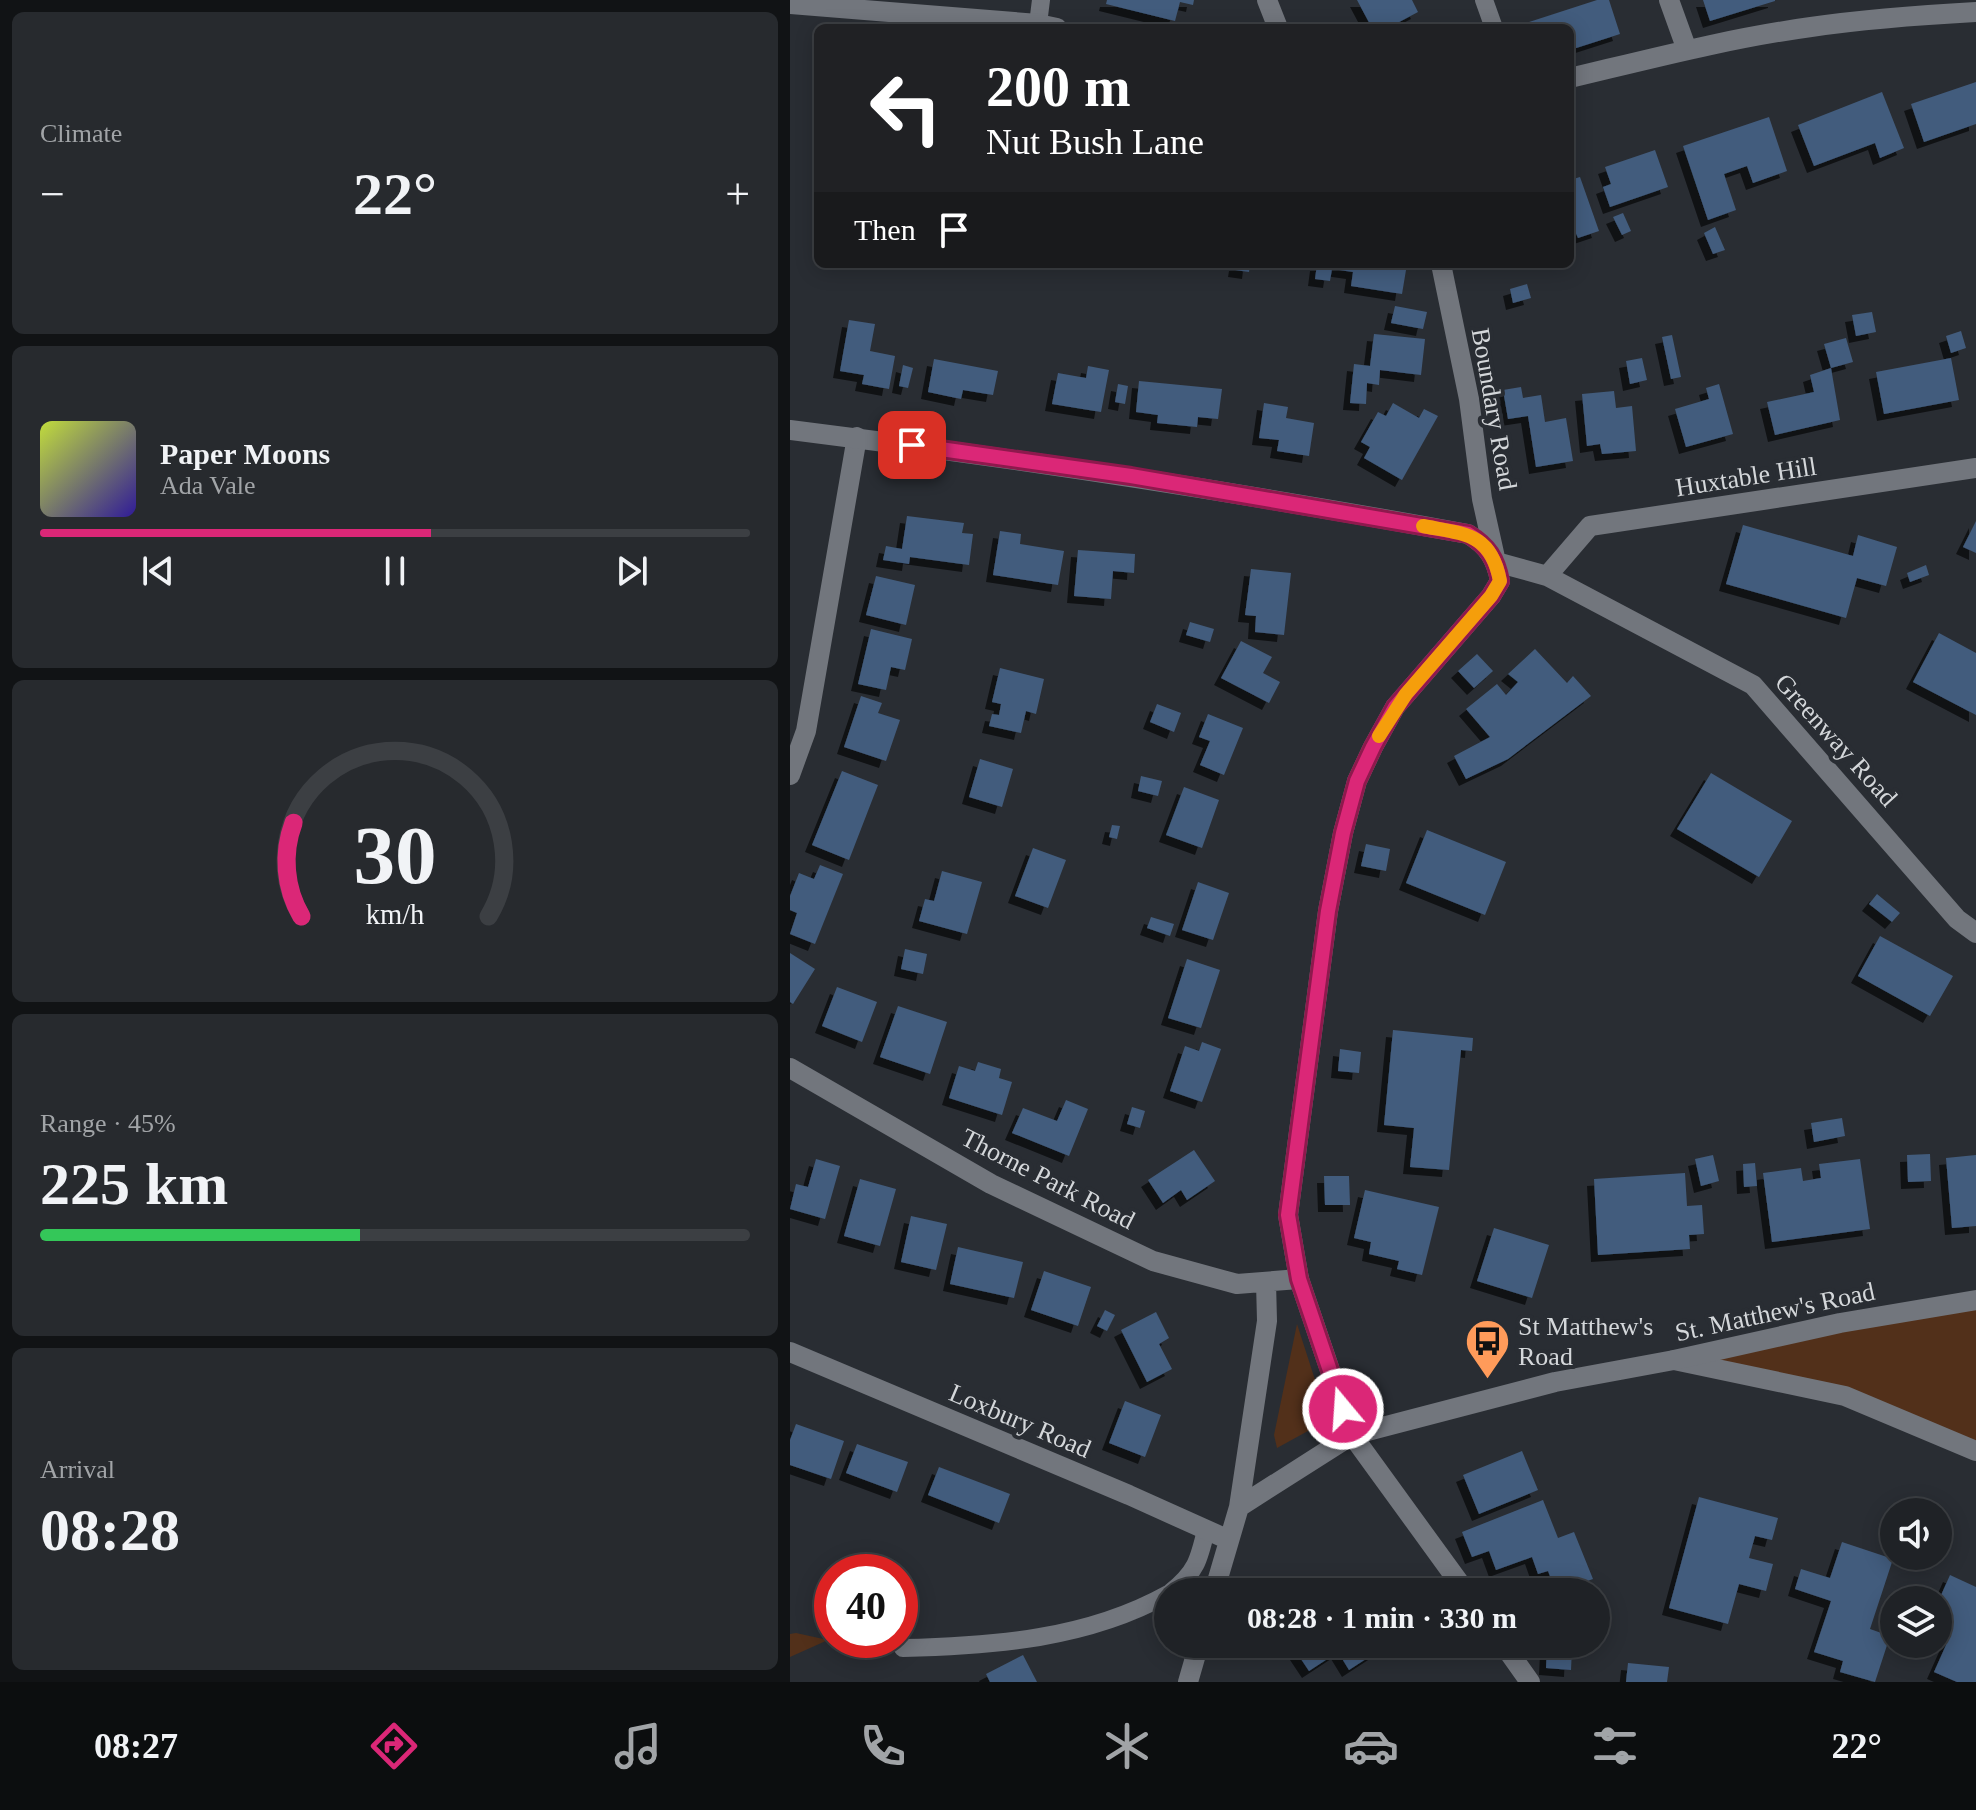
<!DOCTYPE html>
<html lang="en">
<head>
<meta charset="utf-8">
<style>
	body { margin:0; font-family:Georgia,serif; background:#272a2e; color:#f1f3f6; height:100vh; display:flex; flex-direction:column; font-size:30px; white-space:nowrap }
	* { box-sizing:border-box; margin:0 }
	p { font-size:26px; color:#a1a4a7 }
	.icon { flex:none; width:44px; height:44px; fill:none; stroke:currentColor; stroke-width:2; stroke-linecap:round; stroke-linejoin:round }
	.map { position:relative; flex:1; overflow:hidden }
	.drawer { display:flex; flex-direction:column; gap:12px; padding:12px; background:#111315; width:790px }
	.drawer>* { flex:none }
	.banner { position:absolute; left:24px; top:24px; width:760px; height:244px; border-radius:12px; box-shadow:0 4px 20px #0003,0 0 0 2px #3c3f43; background:#202124; color:#fff; overflow:hidden }
	.controls { position:absolute; left:1090px; top:1498px; display:grid; gap:16px }
	.controls a { display:grid; place-items:center; width:72px; height:72px; border-radius:50%; background:#1f2226; box-shadow:0 4px 20px #0003,0 0 0 2px #3c3f43; font-size:40px }
	.speed { position:absolute; left:24px; top:1554px; display:flex; gap:16px; font-size:40px; font-weight:700; text-align:center }
	.speed>* { display:grid; place-content:center; width:104px; height:104px; border-radius:50%; background:#1f2226; box-shadow:0 4px 20px #0003,0 0 0 2px #3c3f43; line-height:1 }
	.speed .limit { border:12px solid #d22; background:#fff; color:#111 }
	.pin { position:absolute; display:grid; place-items:center; width:68px; height:68px; color:#fff; margin:-34px; border-radius:16px; box-shadow:0 4px 12px #0006 }
	.me { position:absolute; width:88px; margin:-44px; rotate:342deg; stroke-linejoin:round; filter:drop-shadow(0 0 6px #0008) }
	.turn { display:flex; align-items:center; gap:28px; height:168px; padding:0 40px; font-size:36px }
	.turn .icon { width:104px; height:104px; stroke-width:2.5 }
	.turn b { display:block; font-size:56px; line-height:68px }
	.then { display:flex; align-items:center; height:76px; padding:0 40px; background:#0003; gap:16px; font-size:30px }
	.big { font-size:60px; font-weight:700; line-height:1.1 }
	.drawer .tile { flex:1; display:flex; flex-direction:column; justify-content:center; gap:12px; min-width:0; padding:0 28px; border-radius:12px; background:#272a2e }
	.drawer .dial { align-items:center; gap:0 }
	.dial svg { height:208px; overflow:visible; fill:none; stroke:#3c3f43; stroke-width:7; stroke-linecap:round; text-anchor:middle }
	.dial text { fill:#f1f3f6; stroke:none }
	.song { display:flex; align-items:center; gap:24px }
	.cover { width:96px; height:96px; border-radius:12px; background:linear-gradient(135deg,hsl(70 70% 55%),hsl(250 70% 35%)) }
	.played { height:8px; border-radius:4px; background:linear-gradient(90deg,#db2777 55%,#3c3f43 55%) }
	.keys { display:flex; justify-content:space-around; direction:ltr }
	.heat { display:flex; justify-content:space-between; align-items:center; font-size:44px; direction:ltr }
	.charge { height:12px; border-radius:6px; background:linear-gradient(90deg,#34c759 45%,#3c3f43 0) }
	.trip { position:absolute; left:364px; top:1578px; width:456px; height:80px; border-radius:40px; background:#1f2226; box-shadow:0 4px 20px #0003,0 0 0 2px #3c3f43; font-weight:700; line-height:80px; text-align:center }
	.tabs { display:flex; height:128px; justify-content:space-around; align-items:center; background:#0c0e0f; color:#a1a4a7 }
	.tabs .icon { width:56px; height:56px }
	.tabs .current { color:#db2777 }
	.tabs b { font-size:36px; color:#f1f3f6 }
	main { display:flex; flex:1; min-height:0 }
	.map>svg:first-child { display:block }
	.green { fill:#52301a }
	.building { fill:#425c7d; filter:url(#shadow) }
	.lines { fill:none; stroke-linecap:round; stroke-linejoin:round }
	.service { stroke:#72767d; stroke-width:18 }
	.minor { stroke:#72767d; stroke-width:20 }
	.tertiary { stroke:#72767d; stroke-width:20 }
	.route-casing { stroke:#8e194d; stroke-width:20 }
	.route { stroke:#db2777; stroke-width:14 }
	.slow { stroke:#f59e0b; stroke-width:14 }
	.labels { text-anchor:middle; dominant-baseline:central; stroke-width:8; stroke-linejoin:round; paint-order:stroke }
	.street-label { font-size:26px; fill:#d4d7da; stroke:#292d33 }
	.poi-label { font-size:26px; fill:#d4d7da; stroke:#292d33; text-anchor:start }
</style>
</head>
<body>
<main>
<section class="drawer">
<div class="tile"><p>Climate</p>
<div class="heat"><a>−</a><b class="big">22°</b><a>+</a></div>
</div>
<div class="tile">
<div class="song"><i class="cover"></i><div><b>Paper Moons</b><p>Ada Vale</p></div></div>
<div class="played"></div>
<div class="keys"><svg class="icon" aria-label="previous" viewBox="0 0 24 24"><path d="M18 5L8 12l10 7zM5 5v14"/></svg><svg class="icon" aria-label="pause" viewBox="0 0 24 24"><path d="M8 5v14M16 5v14"/></svg><svg class="icon" aria-label="next" viewBox="0 0 24 24"><path d="M6 5l10 7-10 7zM19 5v14"/></svg></div>
</div>
<div class="tile dial"><svg viewBox="0 0 100 80">
<path d="M14 69A42 42 0 1 1 86 69"/>
<path d="M14 69A42 42 0 0 1 11 33" stroke="#db2777"/>
<text x="50" y="56" font-size="32" font-weight="700">30</text>
<text x="50" y="72" font-size="11">km/h</text>
</svg></div>
<div class="tile"><p>Range · 45%</p><b class="big">225 km</b><div class="charge"></div></div>
<div class="tile"><p>Arrival</p><b class="big">08:28</b></div>
</section>
<div class="map">
<svg width="1186" height="1682" viewBox="0 0 1186 1682">
	<defs>
		<filter id="shadow"><feDropShadow dx="-7" dy="7" stdDeviation="0" flood-color="#0009"/></filter>
	</defs>
	<rect width="100%" height="100%" fill="#292d33"/>
	<path class="green" d="M1186,1300V1451L1055,1396L884,1360Z
		M507,1324L538,1420L487,1448L484,1435Z
		M6,1633L38,1640L0,1657V1634Z"/>
	<path class="building" d="M317,0H404L403,5L390,2L385,21L316,4Z
		M567,0H622L628,12L598,28H582Z
		M807,0H819L830,34L780,50V28H738L736,23Z
		M913,0H985V1L920,21Z
		M1186,82V124L1134,142L1121,104Z
		M1092,92L1114,148L1090,158L1085,143L1024,166L1008,125Z
		M979,117L997,171L963,183L957,166L934,174L946,210L918,220L893,146Z
		M865,150L878,187L820,207L813,187L821,184L815,167Z
		M790,177L809,231L788,238L780,220V180Z
		M833,213L841,231L832,235L823,217Z
		M925,227L935,250L923,254L914,233Z
		M446,264H460L459,272L445,270Z
		M527,264H617L612,294L561,286L563,272L542,269L540,281L525,279Z
		M737,284L741,298L723,303L720,289Z
		M605,306L637,312L633,329L601,323Z
		M1082,312L1086,332L1066,336L1062,315Z
		M59,320L85,324L80,351L105,356L99,389L72,384L74,375L50,371Z
		M1171,331L1176,348L1161,353L1156,336Z
		M584,334L635,339L631,375L590,370L589,385L577,383L576,404L560,403L564,364L580,366Z
		M882,335L891,377L881,379L872,337Z
		M1056,338L1063,362L1041,368L1034,344Z
		M852,358L857,380L840,384L836,361Z
		M1161,358L1169,400L1094,414L1086,372Z
		M144,359L208,371L203,395L173,390L171,399L138,392Z
		M113,365L123,368L118,388L109,386Z
		M298,366L319,370L311,412L262,404L268,373L296,378Z
		M1041,368L1050,420L985,435L977,402L1024,392L1020,375Z
		M349,381L432,389L428,419L408,417L407,427L367,423L368,415L346,412Z
		M328,384L338,386L335,404L325,402Z
		M929,384L943,434L896,447L885,409L919,399L916,388Z
		M731,387L733,398L751,395L755,422L776,418L783,461L746,467L738,416L718,419L713,390Z
		M824,391L826,408L842,406L846,451L812,454L810,444L797,446L792,394Z
		M474,403L498,407L496,418L524,423L519,456L487,451L489,440L469,438Z
		M603,403L629,418L634,409L648,416L612,480L574,458L580,447L571,442L588,412L596,416Z
		M117,516L174,523L172,533L183,534L179,565L120,557L119,564L93,560L96,546L112,549Z
		M1186,521V553L1173,547Z
		M953,525L1063,556L1068,535L1107,547L1096,586L1067,578L1056,618L936,584Z
		M210,531L231,534L230,544L274,551L268,585L203,575Z
		M288,550L345,554L344,573L323,571L321,599L284,596Z
		M1136,565L1139,575L1120,582L1117,573Z
		M461,569L501,573L494,635L465,632L466,616L455,615Z
		M86,576L125,585L116,625L76,615Z
		M400,622L424,629L420,642L396,635Z
		M81,629L122,639L115,670L101,667L96,690L68,684Z
		M1149,633L1186,653V715L1123,682Z
		M451,641L482,657L473,673L490,682L479,703L431,678Z
		M745,649L777,683L783,676L801,696L718,759L676,779L664,756L700,737L676,709L707,684L716,695L728,682L718,674Z
		M687,654L703,671L684,688L668,671Z
		M210,668L254,679L246,714L236,711L231,733L199,726L202,714L209,715L211,704L202,702Z
		M71,696L92,703L88,713L110,720L96,761L54,747Z
		M367,704L391,713L384,732L360,722Z
		M418,714L453,728L434,775L410,765L420,741L409,737Z
		M190,759L223,769L212,807L179,797Z
		M52,771L88,785L59,860L22,845Z
		M921,773L1002,821L969,877L887,829Z
		M351,776L372,781L368,796L348,791Z
		M394,787L429,800L412,848L376,835Z
		M322,825L330,826L327,839L319,837Z
		M637,830L716,862L695,915L616,883Z
		M576,844L600,849L596,871L571,866Z
		M243,848L276,860L258,908L225,896Z
		M30,865L53,874L25,944L0,934L7,913L0,910V896L9,873L24,879Z
		M152,871L192,882L177,934L129,921L135,899L144,901Z
		M408,882L439,893L423,940L392,930Z
		M1087,894L1110,913L1102,922L1079,904Z
		M361,917L384,924L380,936L357,928Z
		M1090,936L1163,976L1140,1016L1068,976Z
		M115,949L137,954L133,974L111,969Z
		M0,953L25,969L3,1004L0,1002Z
		M397,959L430,970L411,1028L378,1018Z
		M47,987L87,1002L72,1042L32,1026Z
		M108,1006L157,1022L140,1074L90,1057Z
		M603,1030L683,1038L682,1051L671,1050L659,1170L620,1167L624,1128L594,1125Z
		M412,1042L431,1049L412,1102L380,1091L395,1046L409,1051Z
		M550,1049L571,1052L569,1073L548,1071Z
		M188,1062L211,1069L209,1078L222,1082L212,1115L159,1098L169,1066L185,1071Z
		M276,1100L298,1109L279,1156L222,1133L233,1108L267,1121Z
		M342,1107L355,1111L350,1128L337,1124Z
		M1052,1118L1055,1136L1024,1142L1021,1123Z
		M404,1150L425,1181L397,1200L391,1190L373,1203L358,1180Z
		M1140,1154L1141,1181L1118,1182L1117,1155Z
		M923,1155L929,1181L911,1186L905,1159Z
		M1186,1155V1226L1162,1228L1156,1158Z
		M26,1159L50,1166L35,1219L0,1209L6,1184L18,1187Z
		M1070,1159L1080,1229L982,1242L973,1173L1011,1168L1013,1181L1031,1178L1029,1164Z
		M965,1163L967,1186L954,1187L953,1164Z
		M895,1173L897,1206L912,1205L914,1234L899,1235L900,1249L808,1255L804,1179Z
		M534,1176H559L560,1205H535Z
		M70,1179L106,1189L90,1246L54,1236Z
		M575,1190L649,1207L632,1275L607,1269L609,1261L579,1254L581,1242L564,1238Z
		M121,1216L157,1224L146,1270L111,1262Z
		M704,1228L759,1245L742,1298L687,1281Z
		M168,1247L233,1262L224,1298L160,1284Z
		M254,1271L301,1287L288,1326L241,1310Z
		M315,1310L325,1315L317,1331L307,1326Z
		M366,1312L379,1338L369,1344L382,1369L357,1382L331,1330Z
		M335,1401L371,1415L355,1457L319,1443Z
		M6,1424L54,1441L41,1479L0,1465V1440Z
		M67,1444L118,1462L107,1492L56,1473Z
		M732,1451L748,1490L689,1514L673,1475Z
		M149,1467L220,1494L209,1523L138,1495Z
		M909,1497L988,1518L982,1540L965,1536L959,1558L983,1564L976,1591L949,1584L938,1624L879,1608Z
		M753,1500L768,1538L784,1532L803,1579L766,1592L758,1571L748,1574L742,1557L706,1570L699,1551L682,1557L672,1532Z
		M1052,1542L1103,1559L1080,1629L1100,1636L1085,1682L1050,1672L1053,1661L1024,1652L1041,1601L1005,1589L1011,1569L1040,1578Z
		M1160,1575L1186,1587V1682H1167L1144,1672L1156,1645L1148,1641V1602Z
		M553,1579L561,1592H533Z
		M501,1644H599L559,1670L548,1652L519,1671Z
		M757,1646L782,1648L781,1670L756,1668Z
		M233,1655L247,1682H200L196,1674Z
		M838,1663L879,1667L877,1682H836Z"/>
	<g class="lines">
		<path class="service" d="M694,0L704,28
			M248,24L251,0
			M381,1592C406,1572 409,1560 416,1530
			M113,1648C203,1646 297,1639 378,1594"/>
		<path class="minor" d="M477,0L488,28
			M879,0L897,50
			M0,4L248,24L267,28
			M780,78C860,59 940,38 1021,27C1076,19 1131,15 1186,12
			M651,264L679,399L692,499L706,562L757,576L963,685L1167,919L1186,933
			M757,576L800,526L1186,468
			M0,775L16,731L67,437
			M0,1068L201,1184L363,1261L447,1284L509,1279
			M0,1352L339,1495L439,1540
			M884,1360L1055,1396L1186,1451
			M449,1507L562,1435L676,1592
			M424,1592L449,1507L477,1321L476,1282
			M713,1644L740,1682
			M398,1682L409,1644"/>
		<path class="tertiary" d="M0,430C227,458 453,493 678,534C698,546 706,559 710,581L701,596L605,707L583,747L567,781L553,833L538,911L498,1215L509,1279L562,1435L765,1382L884,1360L1050,1323L1186,1300"/>
	</g>
	<g class="lines">
		<defs>
			<path id="route" d="M122,445L341,476L678,534C698,546 706,559 710,581L701,596L605,707L583,747L567,781L553,833L538,911L498,1215L509,1279L553,1409"/>
		</defs>
		<use href="#route" class="route-casing"/>
		<use href="#route" class="route"/>
		<path class="slow" d="M589,736L616,694L701,596L710,581C701,533 675,534 633,526"/>
	</g>
	<defs>
		<symbol id="bus-pin" viewBox="-11 -11 22 30"><path d="M0 17L-7.5 6A9.5 9.5 0 1 1 7.5 6Z" fill="#ff9b5a" stroke="#292d33"/><path d="M-5-6H5V4H4V6H2V4H-2V6H-4V4H-5ZM-3.5-4V0h7V-4ZM-3.5 1.2v1.5H-2V1.2ZM2 1.2v1.5H3.5V1.2Z" fill="#111"/></symbol>
	</defs>
	<g fill-rule="evenodd">
		<use href="#bus-pin" x="672" y="1316" width="51" height="69"/>
	</g>
	<g class="labels">
		<g class="street-label">
			<text transform="translate(704 409) rotate(80)">Boundary Road</text>
			<text transform="translate(956 477) rotate(-9)">Huxtable Hill</text>
			<text transform="translate(1046 740) rotate(48)">Greenway Road</text>
			<text transform="translate(258 1179) rotate(27)">Thorne Park Road</text>
			<text transform="translate(985 1312) rotate(-12)">St. Matthew's Road</text>
			<text transform="translate(230 1421) rotate(23)">Loxbury Road</text>
		</g>
		<g class="poi-label">
			<text x="728" y="1326">St Matthew's<tspan x="728" dy="30">Road</tspan></text>
		</g>
	</g>
</svg>
<div class="controls">
<a><svg class="icon" aria-label="sound" viewBox="0 0 24 24"><path d="M4 9h4l5-4v14l-5-4H4zM17 9q2 3 0 6"/></svg></a>
<a><svg class="icon" aria-label="layers" viewBox="0 0 24 24"><path d="M12 4l9 5-9 5-9-5zM3 14l9 5 9-5"/></svg></a>
</div>
<div class="speed"><div class="limit">40</div></div>
<div class="pin" style="left:122px;top:445px;background:#d93025"><svg class="icon" aria-label="arrive" viewBox="0 0 24 24"><path d="M6 21V4h12l-3 4 3 4H6"/></svg></div>
<svg class="me" style="left:553px;top:1409px" viewBox="-20 -20 40 40"><circle r="17" fill="#db2777" stroke="#fff" stroke-width="3"/><path d="M0-11L8 9 0 5-8 9z" fill="#fff"/></svg>
<div class="trip">08:28 · 1 min · 330 m</div>
<div class="banner">
<div class="turn"><svg class="icon" aria-label="left" viewBox="0 0 24 24"><path d="M17 20v-9H6M10 6l-5 5 5 5"/></svg><div><b>200 m</b>Nut Bush Lane</div></div>
<div class="then">Then<svg class="icon" aria-label="arrive" viewBox="0 0 24 24"><path d="M6 21V4h12l-3 4 3 4H6"/></svg></div>
</div>
</div>
</main>
<nav class="tabs">
<b>08:27</b>
<svg class="icon current" aria-label="directions" viewBox="0 0 24 24"><path d="M12 3l9 9-9 9-9-9zM9 14v-3h6M13 9l2 2-2 2"/></svg>
<svg class="icon" aria-label="music" viewBox="0 0 24 24"><path d="M9 18V5l10-2v13"/><circle cx="6" cy="18" r="3"/><circle cx="16" cy="16" r="3"/></svg>
<svg class="icon" aria-label="phone" viewBox="0 0 24 24"><path d="M5 4h4l2 5-3 2q2 4 5 5l2-3 5 2v4C11 20 4 13 5 4z"/></svg>
<svg class="icon" aria-label="climate" viewBox="0 0 24 24"><path d="M12 3v18M4 7l16 10M4 17L20 7"/></svg>
<svg class="icon" aria-label="car" viewBox="0 0 24 24"><path d="M5 17H2v-5l4-1 3-4h7l3 4 3 1v5h-3M9 17h6M6 11h13"/><circle cx="7" cy="17" r="2"/><circle cx="17" cy="17" r="2"/></svg>
<svg class="icon" aria-label="filters" viewBox="0 0 24 24"><path d="M4 7h16M4 17h16"/><circle cx="9" cy="7" r="2"/><circle cx="15" cy="17" r="2"/></svg>
<b>22°</b>
</nav>
</body>
</html>
